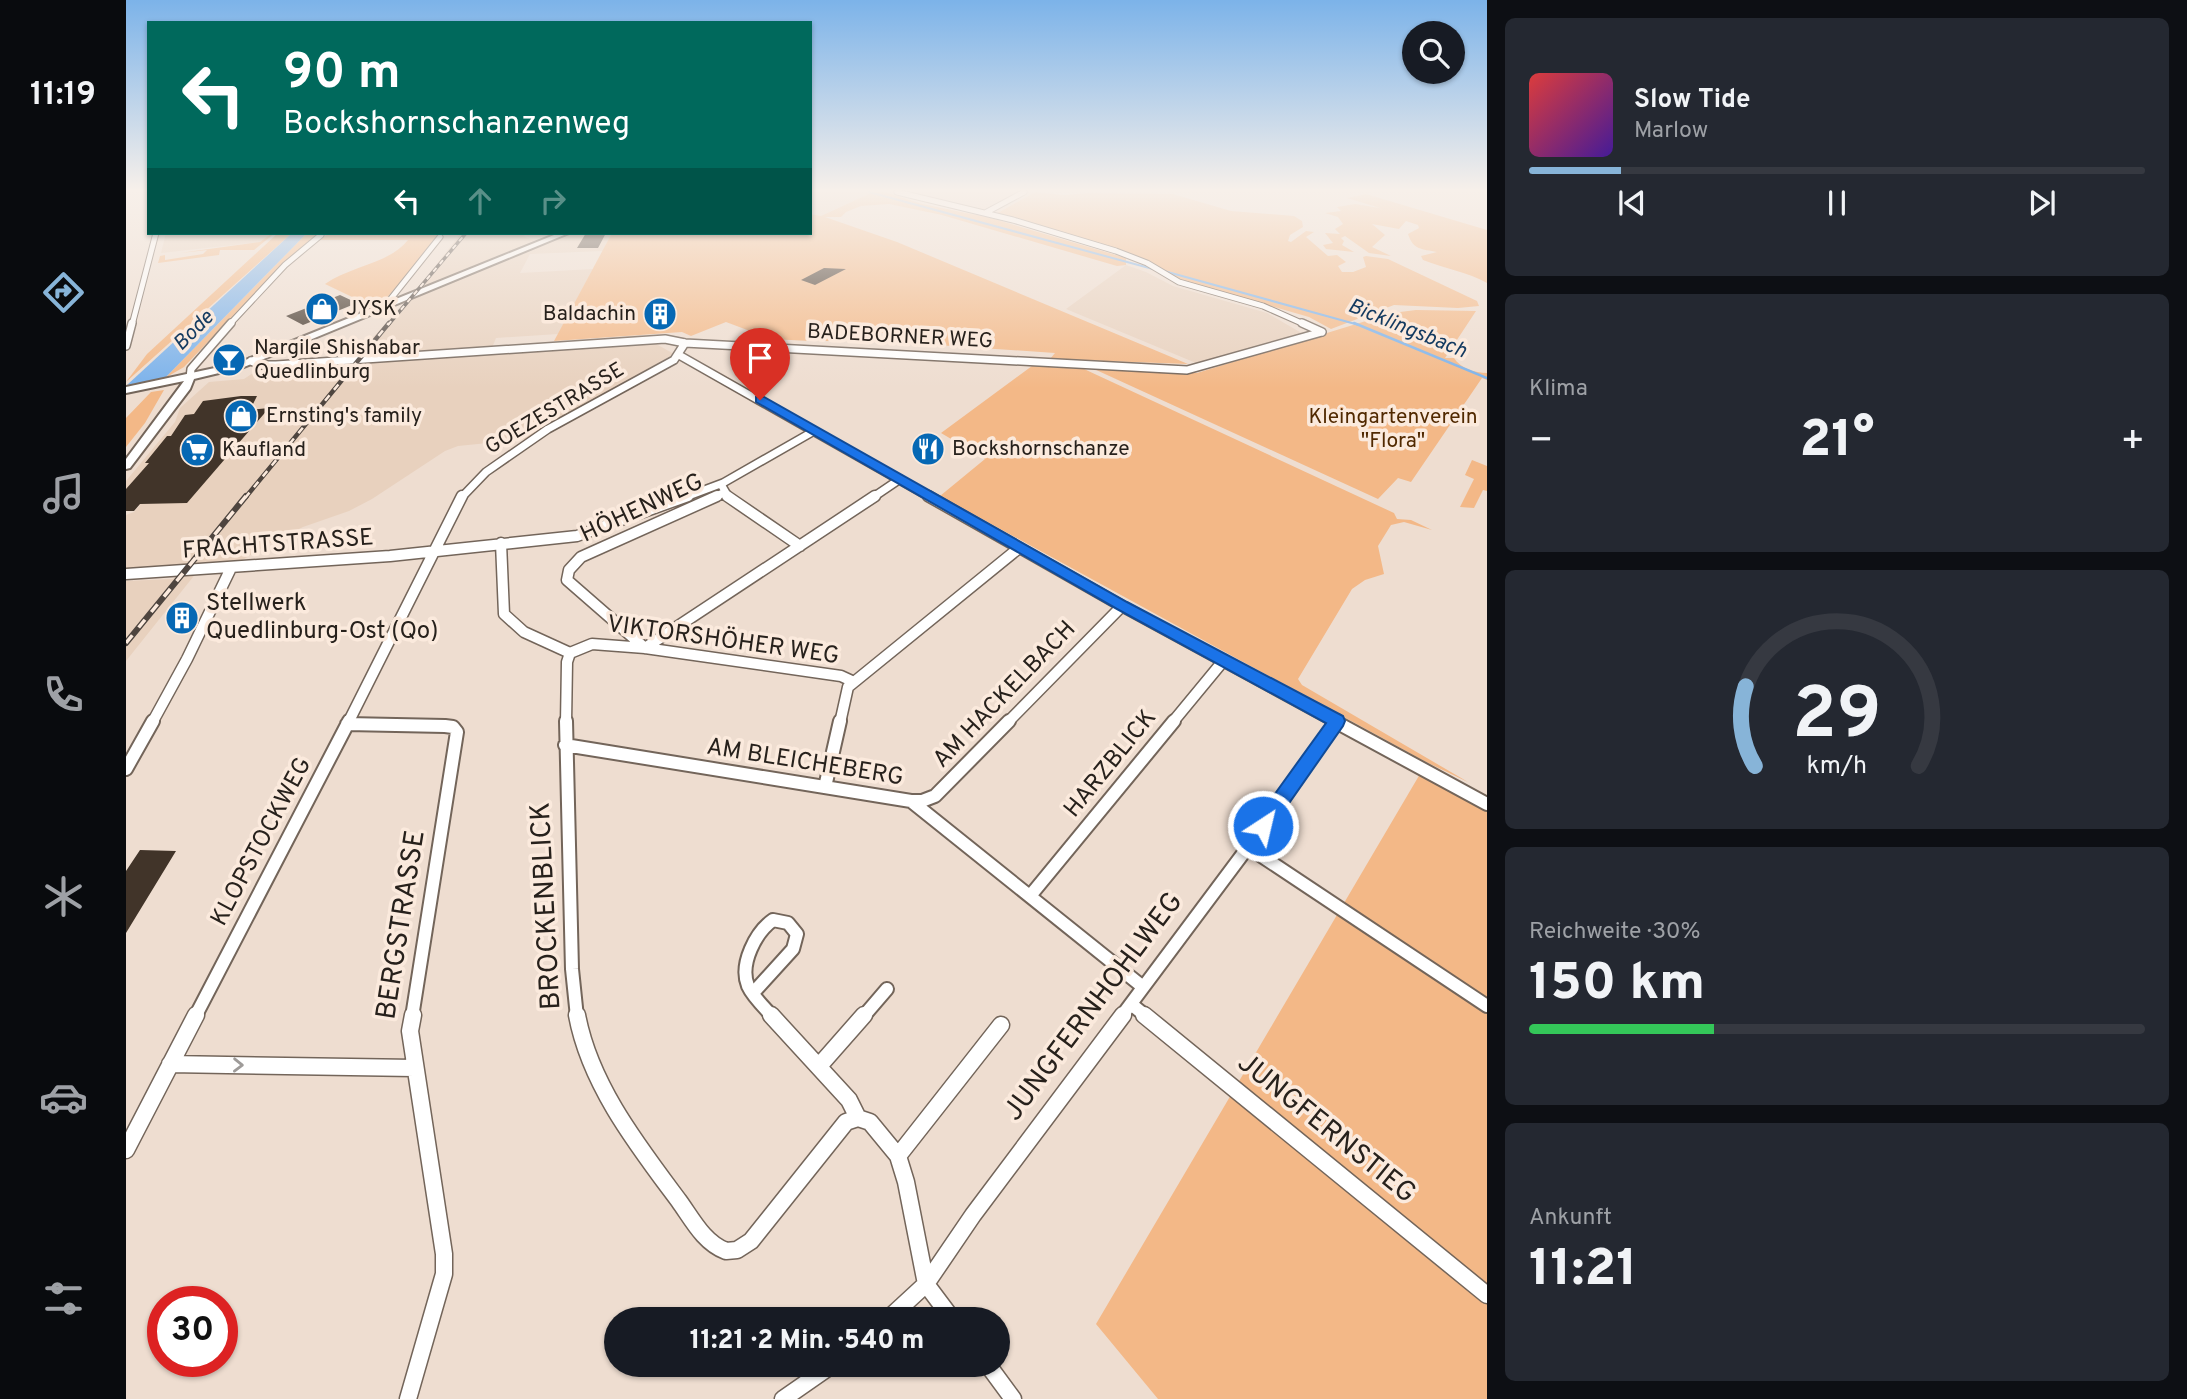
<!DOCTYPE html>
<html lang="de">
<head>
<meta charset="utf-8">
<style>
	body { margin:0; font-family:Overpass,sans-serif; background:#242831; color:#f1f3f6; height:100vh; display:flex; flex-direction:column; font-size:26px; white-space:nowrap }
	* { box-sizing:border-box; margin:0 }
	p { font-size:23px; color:#9ea1a6 }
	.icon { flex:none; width:38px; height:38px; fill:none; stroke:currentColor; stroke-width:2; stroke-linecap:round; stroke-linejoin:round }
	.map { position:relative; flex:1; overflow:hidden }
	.side { display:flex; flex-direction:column; gap:18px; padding:18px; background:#0d0f14; width:700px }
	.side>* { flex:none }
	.banner { position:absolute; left:21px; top:21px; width:665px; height:214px; border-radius:0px; box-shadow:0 2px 5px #0004; background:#00695c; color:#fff; overflow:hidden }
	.controls { position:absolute; left:1276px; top:21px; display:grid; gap:14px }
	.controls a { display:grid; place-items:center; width:63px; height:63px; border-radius:50%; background:#171b24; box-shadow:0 2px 5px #0004; font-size:35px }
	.speed { position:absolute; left:21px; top:1286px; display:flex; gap:14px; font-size:35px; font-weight:700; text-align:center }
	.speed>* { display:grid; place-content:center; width:91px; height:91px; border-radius:50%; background:#171b24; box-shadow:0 2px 5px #0004; line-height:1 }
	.speed .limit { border:10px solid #d22; background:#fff; color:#111 }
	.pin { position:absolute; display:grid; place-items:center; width:60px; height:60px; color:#fff; margin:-72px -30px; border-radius:50% 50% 50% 0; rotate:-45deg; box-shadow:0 0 7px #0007 }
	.pin .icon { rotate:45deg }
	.me { position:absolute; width:77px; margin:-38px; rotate:35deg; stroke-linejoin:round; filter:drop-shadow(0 0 5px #0008) }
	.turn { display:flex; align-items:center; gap:24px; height:147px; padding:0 21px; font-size:32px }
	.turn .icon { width:91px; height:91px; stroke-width:2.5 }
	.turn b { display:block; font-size:49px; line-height:60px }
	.lanes { display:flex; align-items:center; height:66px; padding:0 21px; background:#0003; justify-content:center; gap:35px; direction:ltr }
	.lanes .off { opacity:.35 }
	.big { font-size:52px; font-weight:800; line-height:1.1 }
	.side .card { flex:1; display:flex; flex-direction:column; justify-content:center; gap:10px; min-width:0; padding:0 24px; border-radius:10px; background:#242831 }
	.side .dial { align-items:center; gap:0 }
	.dial svg { height:182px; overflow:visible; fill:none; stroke:#363941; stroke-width:7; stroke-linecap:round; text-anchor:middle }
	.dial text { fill:#f1f3f6; stroke:none }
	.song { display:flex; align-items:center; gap:21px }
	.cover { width:84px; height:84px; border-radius:10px; background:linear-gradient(135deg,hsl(0 70% 55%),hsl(260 70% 35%)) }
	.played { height:7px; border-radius:4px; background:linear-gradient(90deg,#87b4d8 15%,#363941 15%) }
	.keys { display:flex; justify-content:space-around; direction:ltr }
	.heat { display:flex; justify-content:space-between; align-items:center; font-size:38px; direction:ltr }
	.charge { height:10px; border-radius:5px; background:linear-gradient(90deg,#34c759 30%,#363941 0) }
	.trip { position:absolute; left:478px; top:1307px; width:406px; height:70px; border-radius:35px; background:#171b24; box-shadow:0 2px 5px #0004; font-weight:800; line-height:70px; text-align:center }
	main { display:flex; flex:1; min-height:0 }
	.tabs { display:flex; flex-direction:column; width:126px; justify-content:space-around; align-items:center; background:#090b0e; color:#9ea1a6 }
	.tabs .icon { width:49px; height:49px }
	.tabs .current { color:#87b4d8 }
	.tabs b { font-size:32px; color:#f1f3f6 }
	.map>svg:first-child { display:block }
	.built { fill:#e8d1be }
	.green { fill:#f3b887 }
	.water { fill:#7bb2eb }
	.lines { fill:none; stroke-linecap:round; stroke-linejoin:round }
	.stream-far1 { stroke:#7bb2eb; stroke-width:2 }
	.stream { stroke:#7bb2eb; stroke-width:2.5 }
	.building { fill:#413429 }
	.street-far4-casing { stroke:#73655a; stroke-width:7 }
	.street-far3-casing { stroke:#73655a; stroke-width:10 }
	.street-far2-casing { stroke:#73655a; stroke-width:13 }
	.street-far1-casing { stroke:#73655a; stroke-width:16 }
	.street-casing { stroke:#73655a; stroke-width:19 }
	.secondary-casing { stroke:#73655a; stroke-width:4 }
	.street-far4 { stroke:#fff; stroke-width:5 }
	.street-far3 { stroke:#fff; stroke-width:7 }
	.street-far2 { stroke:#fff; stroke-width:10 }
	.street-far1 { stroke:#fff; stroke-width:12 }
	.street { stroke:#fff; stroke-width:16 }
	.secondary { fill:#fff; fill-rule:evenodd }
	.rail-far2-casing { stroke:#4e453f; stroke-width:3.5 }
	.rail-far1-casing { stroke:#4e453f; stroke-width:4.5 }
	.rail-casing { stroke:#4e453f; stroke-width:6 }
	.rail-far2 { stroke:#fbeadd; stroke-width:2; stroke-dasharray:5; stroke-linecap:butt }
	.rail-far1 { stroke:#fbeadd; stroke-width:2.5; stroke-dasharray:7; stroke-linecap:butt }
	.rail { stroke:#fbeadd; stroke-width:3.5; stroke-dasharray:10; stroke-linecap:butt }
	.oneway { stroke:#9e9b99 }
	.route { fill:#1a73e8; stroke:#114b97; stroke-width:2 }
	.labels { text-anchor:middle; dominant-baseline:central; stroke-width:7; stroke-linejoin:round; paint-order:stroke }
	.far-poi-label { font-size:21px; fill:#27211c; stroke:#fbeadd; text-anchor:start }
	.far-water-label { font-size:21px; font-style:italic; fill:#143b61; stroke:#fbeadd }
	.far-street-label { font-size:21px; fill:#27211c; stroke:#fbeadd }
	.far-park-label { font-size:21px; fill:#512900; stroke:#fbeadd }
	.street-label { font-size:24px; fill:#27211c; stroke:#fbeadd }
	.poi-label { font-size:24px; fill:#27211c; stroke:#fbeadd; text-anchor:start }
	.near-street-label { font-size:28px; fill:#27211c; stroke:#fbeadd }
</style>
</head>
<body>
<main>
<nav class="tabs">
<b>11:19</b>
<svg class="icon current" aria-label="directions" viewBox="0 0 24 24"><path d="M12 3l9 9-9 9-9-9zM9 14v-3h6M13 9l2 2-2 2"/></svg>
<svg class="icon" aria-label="music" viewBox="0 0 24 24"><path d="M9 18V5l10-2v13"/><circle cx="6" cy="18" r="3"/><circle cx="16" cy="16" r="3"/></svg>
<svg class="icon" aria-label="phone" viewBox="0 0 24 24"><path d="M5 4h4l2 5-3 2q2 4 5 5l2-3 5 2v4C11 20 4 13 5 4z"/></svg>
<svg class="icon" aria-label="climate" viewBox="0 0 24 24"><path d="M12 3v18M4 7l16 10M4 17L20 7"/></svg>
<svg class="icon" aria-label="car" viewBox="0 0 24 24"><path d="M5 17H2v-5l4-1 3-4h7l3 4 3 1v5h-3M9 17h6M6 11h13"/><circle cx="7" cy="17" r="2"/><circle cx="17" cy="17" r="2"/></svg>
<svg class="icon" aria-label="filters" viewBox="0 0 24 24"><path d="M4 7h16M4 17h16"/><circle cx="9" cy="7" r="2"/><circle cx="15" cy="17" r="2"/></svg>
</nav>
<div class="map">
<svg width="1361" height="1399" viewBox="0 0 1361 1399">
	<rect width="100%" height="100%" fill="#eeddd0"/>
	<path class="built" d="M684,192H747L695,216L684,214Z
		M777,192H909L870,214Z
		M40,233H146L134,242L35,253Z
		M335,233H403L397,236L409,241L428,233H486L477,251L404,254L394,273L467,269L432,334L370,338L366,348L514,335L548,354L400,439L332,446L319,451L246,499L223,511L177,527L142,544L112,563L75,567L0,661V581L47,579L56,569L0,570V515L8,512L14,505H0V481L49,422L54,408L83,382L118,379L127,373L222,366L225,363L234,362L240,355H231L281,300L291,296L300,285L293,287Z
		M1000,265L1020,272L1047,286L1141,313L1179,335L1070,363L940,309Z"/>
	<path class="green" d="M747,192H759L796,204L865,218L1000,258V265L991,266L816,215L763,204L735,206L720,212L715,217H699L771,242L1062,364L924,359L929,353L781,343L741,326L714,341H684L645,339L600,322L565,336L556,332L428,341L486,233H684V214L695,216Z
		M909,192L938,195L963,193L1047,194L1105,211L1168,216L1176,221L1177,227L1164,235L1162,241L1165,242L1180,231L1188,232L1180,237L1202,256L1211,255L1220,262L1212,266L1216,272H1227L1240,267L1237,257L1240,256L1262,259L1351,301L1353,306L1332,308L1268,305L1205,329L1183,317L1061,282L1003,253L870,214Z
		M1240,194L1361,230V283C1342,272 1319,269 1297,260L1295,256L1311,252C1296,249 1287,250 1282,234L1293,228L1292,225L1280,221L1273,229L1246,224L1259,235L1246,247L1265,256L1243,253L1219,236L1215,238L1218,241L1216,245L1228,252L1200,249L1197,245L1207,243L1199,233L1214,234L1209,229L1217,224L1212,217L1199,213L1215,211L1211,207L1229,204L1254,208L1221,198Z
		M146,233H149L128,250H94L93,255L32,263L34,256L39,255V260L77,254L81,250L54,253L134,242Z
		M152,233H166L0,382L21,354Z
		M181,233H196L161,259L58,367L39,378Z
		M203,233L299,234L315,233L259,300L245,306L199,284C224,266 263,264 282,240H193Z
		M1290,310L1350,311L1319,358H1328C1334,368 1349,373 1361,373V380L1356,378L1285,482L1272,478L1252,499L968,369L1071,373L1266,313Z
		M906,366L958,369L1268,513L1271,519L1285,520L1306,530L1278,522L1265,525L1252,546L1258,574L1239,580L1226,589L1172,679L1176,685L1342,782L1300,762L814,496L859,459L815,433Z
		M38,390L19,423L0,447V418L25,392Z
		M1346,460L1361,466V491L1357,490L1348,508L1334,507L1348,479L1339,475Z
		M1294,774L1361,810V1399H1032L970,1324Z"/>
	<path class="water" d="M166,233H181L39,378L1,385Z"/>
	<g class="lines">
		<path class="stream-far1" d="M743,192L1027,269
			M1038,271L1233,325"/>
		<path class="stream" d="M1228,323L1361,378"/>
	</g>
	<path class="building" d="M460,233H480L472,248H451Z
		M698,268L720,269L689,285L675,280Z
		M214,295L231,303L177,325L160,316Z
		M115,396H131L124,410L143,408L61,503L14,504L8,511H0V489L23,463H19L41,436H45L59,415L68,414L77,401Z
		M14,850L50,851L0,933V871Z"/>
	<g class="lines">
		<defs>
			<path id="street-far4" d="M771,192L887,220L990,251L1021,263L1053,282L1137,306L1180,325
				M859,213L898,192
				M264,304L263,301L314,237
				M6,325L30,233
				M103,325L159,265L195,235"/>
			<path id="street-far3" d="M1176,323L1196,332
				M0,346L6,323
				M553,355L805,498
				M125,361L134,365H150L539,339L559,343L1061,370L1196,332
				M64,378L65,369L105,323
				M596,486L603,498
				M335,498L360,472L422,429L548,360L559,343
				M557,498L597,483L688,431
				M587,498L597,493
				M746,498L774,479"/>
			<path id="street-far2" d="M591,496L455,557L443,570L441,580L519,648L749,496
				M601,496L674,546
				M802,496L996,606L1211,723
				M375,543L378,614L398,632L444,653
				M0,574L264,556L451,536L562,496
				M444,653L466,644L519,648L715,676L728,682
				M26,723L61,659L105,568
				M222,723L336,496
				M440,723L441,662L444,653
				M714,723L722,687L893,548
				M881,723L996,606
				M1046,723L1098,660"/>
			<path id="street-far1" d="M440,721L446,969L451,1017
				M1208,721L1361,804
				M221,724L319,726L327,727L331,732L286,1017
				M439,745L785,801L1017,987
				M0,769L27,721
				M699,787L714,721
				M785,801H796L809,796L883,721
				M1122,847L1361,1006
				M904,896L1048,721
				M627,993L667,949L671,934L662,923L647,920C630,932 613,964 622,986C627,997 638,1007 647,1017
				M1005,1004L1021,1017
				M69,1017L223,721
				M737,1017L761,989
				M995,1017L1122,847L1211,721"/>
			<path id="street" d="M451,1015C464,1085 512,1146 553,1201C566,1219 578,1243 600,1251L611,1250L625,1241L720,1122L732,1118
				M645,1015L723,1100L732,1118L744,1122L772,1156L780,1182L800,1284L827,1320
				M1018,1015L1361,1295
				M44,1064L288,1068
				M694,1065L738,1015
				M0,1150L70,1015
				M772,1156L875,1025
				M761,1320L800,1284L847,1215L997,1015
				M862,1365L887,1399
				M282,1399L318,1274V1254L284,1031L287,1015
				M657,1399L706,1365"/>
			<path id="secondary" d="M433,233H443L118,367L68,379L64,389L4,468L0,469V459L58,381L0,393V387L112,363Z"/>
		</defs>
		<use href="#street-far4" class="street-far4-casing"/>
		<use href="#street-far3" class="street-far3-casing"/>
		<use href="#street-far2" class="street-far2-casing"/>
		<use href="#street-far1" class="street-far1-casing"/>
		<use href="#street" class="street-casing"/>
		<use href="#secondary" class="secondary-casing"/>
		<use href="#street-far4" class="street-far4"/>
		<use href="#street-far3" class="street-far3"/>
		<use href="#street-far2" class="street-far2"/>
		<use href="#street-far1" class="street-far1"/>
		<use href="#street" class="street"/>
		<use href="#secondary" class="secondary"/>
		<defs>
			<path id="rail-far2" d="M262,325L340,233"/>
			<path id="rail-far1" d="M119,498L263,323"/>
			<path id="rail" d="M0,643L120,496"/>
		</defs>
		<use href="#rail-far2" class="rail-far2-casing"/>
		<use href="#rail-far1" class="rail-far1-casing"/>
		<use href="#rail" class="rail-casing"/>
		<use href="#rail-far2" class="rail-far2"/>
		<use href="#rail-far1" class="rail-far1"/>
		<use href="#rail" class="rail"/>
	</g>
	<defs><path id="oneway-chevron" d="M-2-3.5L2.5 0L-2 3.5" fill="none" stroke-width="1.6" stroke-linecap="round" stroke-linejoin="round" transform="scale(1.75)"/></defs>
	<use class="oneway" href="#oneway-chevron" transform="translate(112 1065) rotate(1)"/>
	<linearGradient id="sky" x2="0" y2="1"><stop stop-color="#7cb3e9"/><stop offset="0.49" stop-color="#f7f0ea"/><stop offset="1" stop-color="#f7f0ea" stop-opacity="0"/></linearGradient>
	<rect width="1361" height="388" fill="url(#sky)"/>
	<path class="route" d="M630,397H638L1001,602L1217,716L1219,721L1217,726L1143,832L1137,834L1130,832L1128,826L1130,820L1200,723L991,609L630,402Z"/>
	<defs>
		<symbol id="shop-disc" viewBox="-11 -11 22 22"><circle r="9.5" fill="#0668b4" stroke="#fbeadd"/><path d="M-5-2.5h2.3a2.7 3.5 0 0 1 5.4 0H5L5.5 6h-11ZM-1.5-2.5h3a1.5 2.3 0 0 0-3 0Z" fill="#fff"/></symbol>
		<symbol id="building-disc" viewBox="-11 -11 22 22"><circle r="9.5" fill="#0668b4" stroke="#fbeadd"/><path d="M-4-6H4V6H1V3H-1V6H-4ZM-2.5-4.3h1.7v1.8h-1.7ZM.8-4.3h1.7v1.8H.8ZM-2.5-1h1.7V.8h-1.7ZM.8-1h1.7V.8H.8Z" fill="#fff"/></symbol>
		<symbol id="bar-disc" viewBox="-11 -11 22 22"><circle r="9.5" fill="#0668b4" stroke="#fbeadd"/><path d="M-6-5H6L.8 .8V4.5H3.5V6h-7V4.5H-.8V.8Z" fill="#fff"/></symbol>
		<symbol id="restaurant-disc" viewBox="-11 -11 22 22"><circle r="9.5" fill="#0668b4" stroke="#fbeadd"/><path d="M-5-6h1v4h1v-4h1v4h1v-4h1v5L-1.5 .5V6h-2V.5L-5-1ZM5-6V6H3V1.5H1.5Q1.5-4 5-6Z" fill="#fff"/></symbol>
		<symbol id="supermarket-disc" viewBox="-11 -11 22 22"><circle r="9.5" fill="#0668b4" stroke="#fbeadd"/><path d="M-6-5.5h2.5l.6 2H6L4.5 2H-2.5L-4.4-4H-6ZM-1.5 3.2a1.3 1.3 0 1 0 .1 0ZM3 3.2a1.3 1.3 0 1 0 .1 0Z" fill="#fff"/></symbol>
	</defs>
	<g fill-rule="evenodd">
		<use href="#shop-disc" x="177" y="290" width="38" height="38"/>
		<use href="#building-disc" x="515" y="295" width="38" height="38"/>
		<use href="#bar-disc" x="84" y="341" width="38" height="38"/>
		<use href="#shop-disc" x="96" y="397" width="38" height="38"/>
		<use href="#restaurant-disc" x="783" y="430" width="38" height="38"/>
		<use href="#supermarket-disc" x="52" y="431" width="38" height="38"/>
		<use href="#building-disc" x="37" y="599" width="38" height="38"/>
	</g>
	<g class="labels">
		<g class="far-poi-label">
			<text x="220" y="309">JYSK</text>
			<text x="510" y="314" text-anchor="end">Baldachin</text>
			<text x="128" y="348">Nargile Shishabar<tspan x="128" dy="24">Quedlinburg</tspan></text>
			<text x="140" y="416">Ernsting's family</text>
			<text x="826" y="449">Bockshornschanze</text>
			<text x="96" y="450">Kaufland</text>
		</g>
		<g class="far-water-label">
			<text transform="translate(1281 329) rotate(22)">Bicklingsbach</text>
			<text transform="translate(68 331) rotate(-45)">Bode</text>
		</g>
		<g class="far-street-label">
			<text transform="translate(774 337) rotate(3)">BADEBORNER WEG</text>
			<text transform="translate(429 409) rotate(-31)">GOEZESTRASSE</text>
		</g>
		<g class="far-park-label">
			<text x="1267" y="417">Kleingartenverein<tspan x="1267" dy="24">"Flora"</tspan></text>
		</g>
		<g class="street-label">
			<text transform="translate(516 509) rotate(-25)">HÖHENWEG</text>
			<text transform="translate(152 545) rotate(-4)">FRACHTSTRASSE</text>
			<text transform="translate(597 641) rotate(8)">VIKTORSHÖHER WEG</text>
			<text transform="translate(879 695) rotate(-46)">AM HACKELBACH</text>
			<text transform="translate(679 763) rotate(9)">AM BLEICHEBERG</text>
			<text transform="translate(985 764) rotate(-51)">HARZBLICK</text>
			<text transform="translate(136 842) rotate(-62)">KLOPSTOCKWEG</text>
		</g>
		<g class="poi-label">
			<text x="80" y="604">Stellwerk<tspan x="80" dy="28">Quedlinburg-Ost (Qo)</tspan></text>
		</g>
		<g class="near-street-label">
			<text transform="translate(421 906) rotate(-93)">BROCKENBLICK</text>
			<text transform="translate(276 925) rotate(-81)">BERGSTRASSE</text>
			<text transform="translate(968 1007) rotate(-53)">JUNGFERNHOHLWEG</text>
			<text transform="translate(1200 1129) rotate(39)">JUNGFERNSTIEG</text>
		</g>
	</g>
</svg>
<div class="controls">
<a><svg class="icon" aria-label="search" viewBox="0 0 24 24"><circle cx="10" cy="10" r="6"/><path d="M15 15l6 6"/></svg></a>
</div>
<div class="speed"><div class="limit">30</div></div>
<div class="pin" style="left:634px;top:400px;background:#d93025"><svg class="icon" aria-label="arrive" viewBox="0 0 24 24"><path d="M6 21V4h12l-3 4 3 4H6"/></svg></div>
<svg class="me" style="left:1137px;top:826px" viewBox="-20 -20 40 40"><circle r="17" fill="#1a73e8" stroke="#fff" stroke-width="3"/><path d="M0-11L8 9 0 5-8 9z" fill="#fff"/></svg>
<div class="trip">11:21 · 2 Min. · 540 m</div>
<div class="banner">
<div class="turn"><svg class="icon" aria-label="left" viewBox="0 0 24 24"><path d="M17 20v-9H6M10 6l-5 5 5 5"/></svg><div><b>90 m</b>Bockshornschanzenweg</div></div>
<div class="lanes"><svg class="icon" aria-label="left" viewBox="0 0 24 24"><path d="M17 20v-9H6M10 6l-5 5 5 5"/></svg><svg class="icon off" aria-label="ahead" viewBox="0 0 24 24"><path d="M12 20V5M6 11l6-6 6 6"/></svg><svg class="icon off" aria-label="right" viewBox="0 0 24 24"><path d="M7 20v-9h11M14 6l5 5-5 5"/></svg></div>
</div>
</div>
<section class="side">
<div class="card">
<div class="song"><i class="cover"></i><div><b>Slow Tide</b><p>Marlow</p></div></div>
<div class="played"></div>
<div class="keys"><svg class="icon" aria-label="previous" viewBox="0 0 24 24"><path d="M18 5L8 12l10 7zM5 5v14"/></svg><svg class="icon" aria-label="pause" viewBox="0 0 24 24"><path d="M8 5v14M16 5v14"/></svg><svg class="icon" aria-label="next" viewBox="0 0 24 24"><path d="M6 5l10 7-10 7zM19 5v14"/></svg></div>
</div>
<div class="card"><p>Klima</p>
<div class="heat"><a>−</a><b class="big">21°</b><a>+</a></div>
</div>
<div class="card dial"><svg viewBox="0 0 100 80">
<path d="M14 69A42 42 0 1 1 86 69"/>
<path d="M14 69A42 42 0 0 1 10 34" stroke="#87b4d8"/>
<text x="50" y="56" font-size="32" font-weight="700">29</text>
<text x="50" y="72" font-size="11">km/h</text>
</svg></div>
<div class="card"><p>Reichweite · 30%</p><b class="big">150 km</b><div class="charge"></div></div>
<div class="card"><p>Ankunft</p><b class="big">11:21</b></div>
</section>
</main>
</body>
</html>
